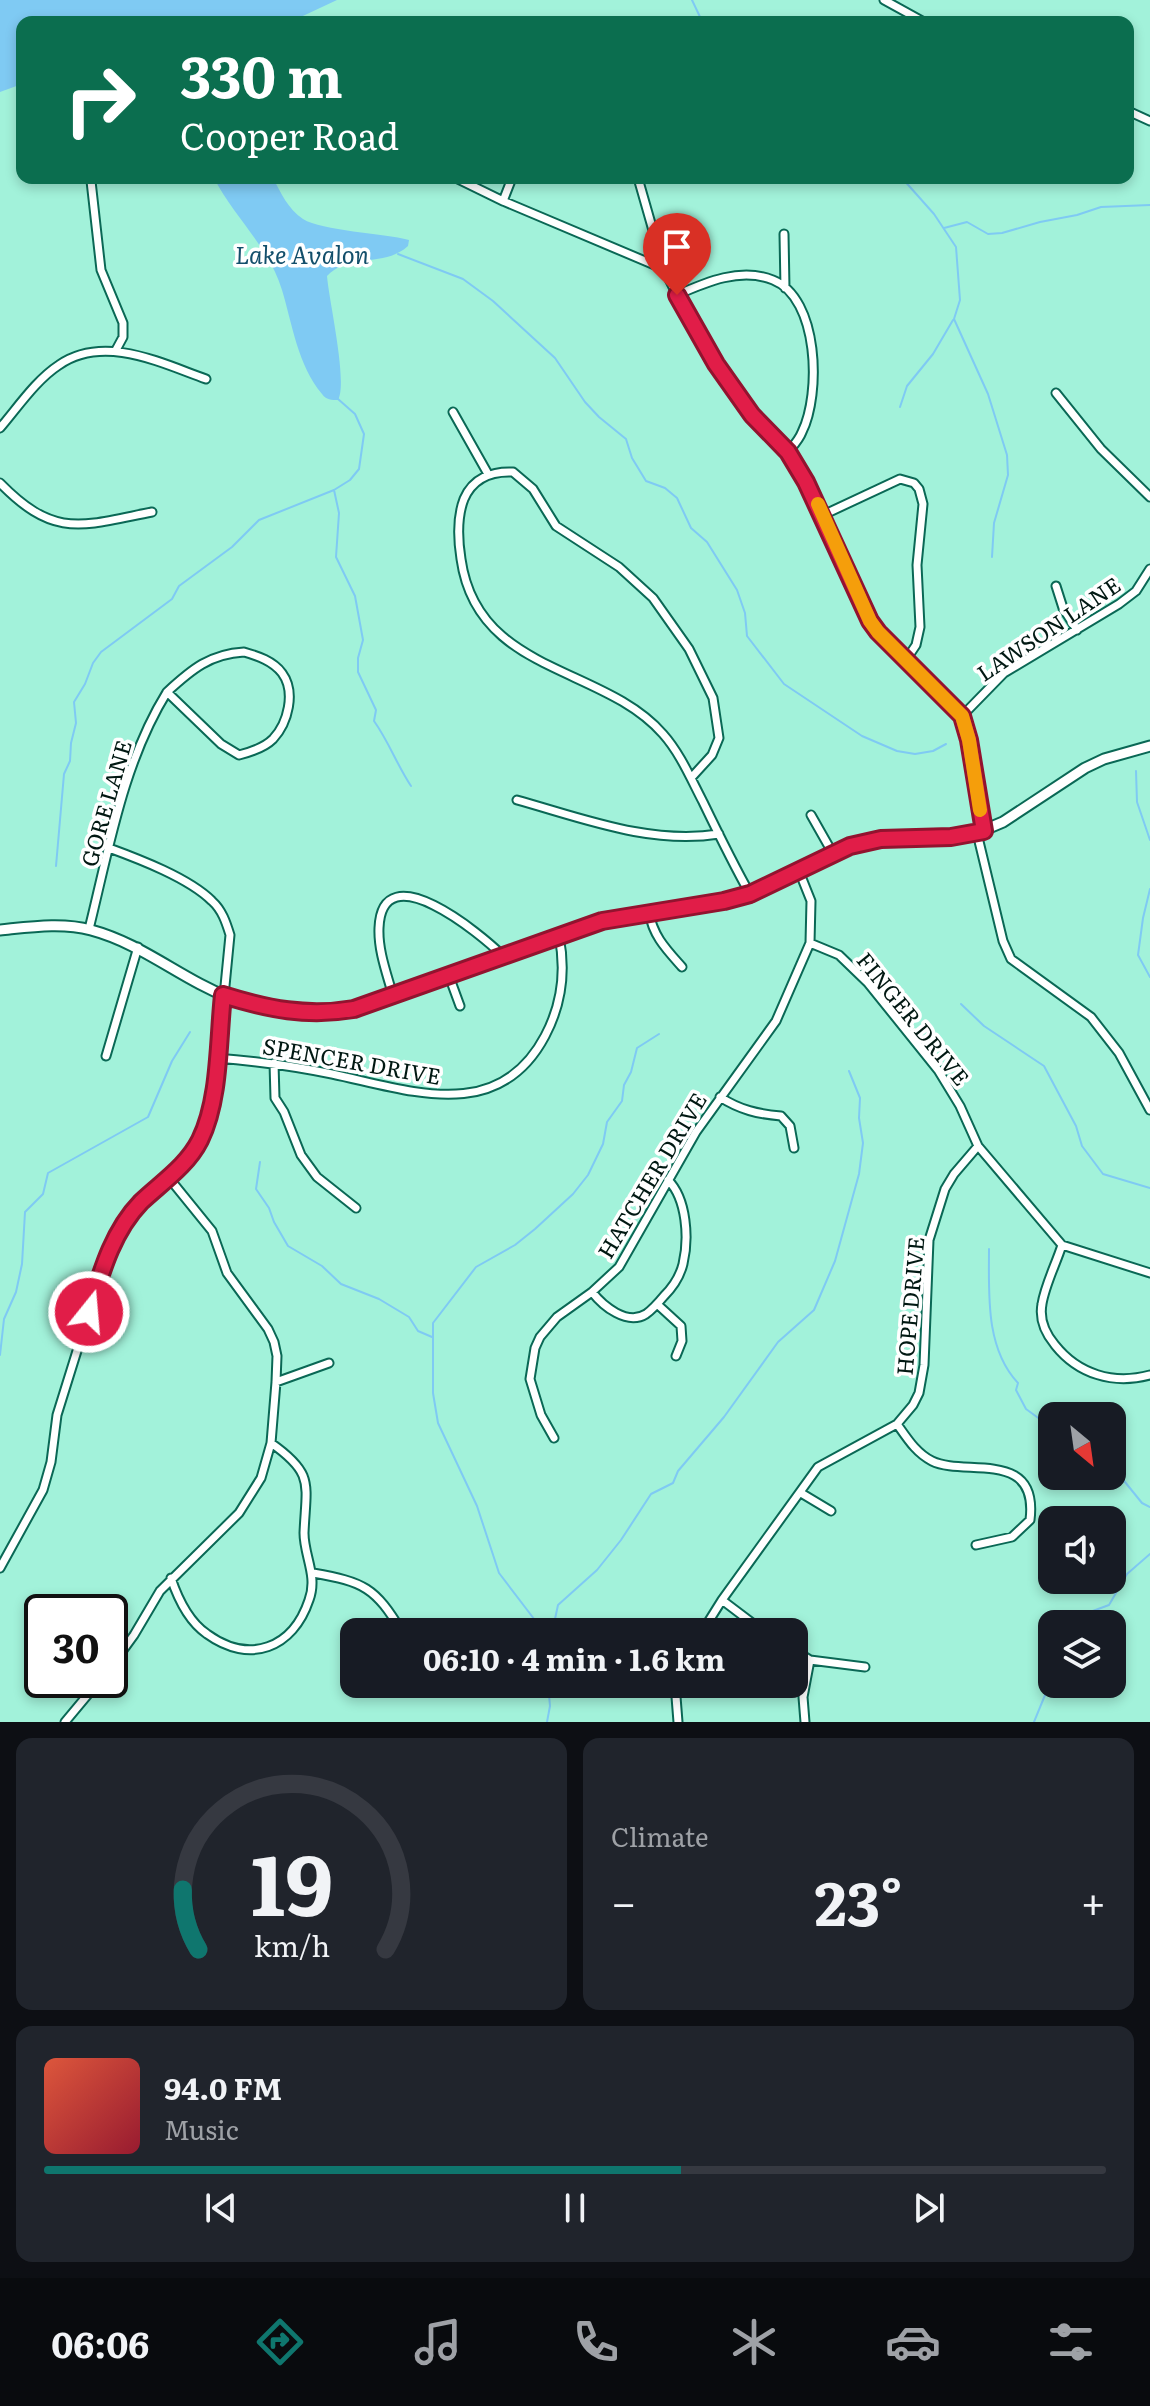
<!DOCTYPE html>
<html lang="en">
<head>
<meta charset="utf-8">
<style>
	body { margin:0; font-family:Literata,serif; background:#20242c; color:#f1f3f6; height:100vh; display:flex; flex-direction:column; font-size:30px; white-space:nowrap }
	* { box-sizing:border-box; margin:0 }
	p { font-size:26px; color:#9ea1a6 }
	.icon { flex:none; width:44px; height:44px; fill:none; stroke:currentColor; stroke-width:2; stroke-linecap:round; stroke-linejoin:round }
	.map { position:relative; height:1722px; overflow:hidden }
	.panel { display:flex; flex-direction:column; gap:16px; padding:16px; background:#0d0f14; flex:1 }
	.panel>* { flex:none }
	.banner { position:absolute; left:16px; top:16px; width:1118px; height:168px; border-radius:16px; box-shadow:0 4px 12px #0003; background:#0b6e4f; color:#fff; overflow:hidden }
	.needle { width:52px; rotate:151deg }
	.fabs { position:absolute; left:1038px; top:1402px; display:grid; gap:16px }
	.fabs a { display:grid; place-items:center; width:88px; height:88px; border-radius:16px; background:#171b24; box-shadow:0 4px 12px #0003; font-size:40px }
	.speed { position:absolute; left:24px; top:1594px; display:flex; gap:16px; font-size:40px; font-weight:700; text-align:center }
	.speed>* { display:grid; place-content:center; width:104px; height:104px; border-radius:50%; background:#171b24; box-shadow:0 4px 12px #0003; line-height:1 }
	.speed .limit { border:4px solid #111; border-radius:12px; background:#fff; color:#111 }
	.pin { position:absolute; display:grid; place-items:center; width:68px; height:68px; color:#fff; margin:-82px -34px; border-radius:50% 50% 50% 0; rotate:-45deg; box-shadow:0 0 8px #0007 }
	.pin .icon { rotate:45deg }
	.me { position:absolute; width:88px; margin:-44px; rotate:17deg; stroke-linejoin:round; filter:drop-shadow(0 0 6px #0008) }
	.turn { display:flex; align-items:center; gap:28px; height:168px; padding:0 32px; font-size:36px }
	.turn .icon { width:104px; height:104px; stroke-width:2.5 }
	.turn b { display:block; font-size:56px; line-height:68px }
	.big { font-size:60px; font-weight:700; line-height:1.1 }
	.panel .tile { flex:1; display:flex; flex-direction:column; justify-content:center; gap:12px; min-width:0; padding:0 28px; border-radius:16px; background:#20242c }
	.panel .dial { align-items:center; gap:0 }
	.dial svg { height:208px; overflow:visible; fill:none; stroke:#363941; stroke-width:7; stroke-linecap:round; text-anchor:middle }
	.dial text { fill:#f1f3f6; stroke:none }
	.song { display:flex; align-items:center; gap:24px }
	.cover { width:96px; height:96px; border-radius:12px; background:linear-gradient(135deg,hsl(10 70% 55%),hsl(350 70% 35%)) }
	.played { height:8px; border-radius:4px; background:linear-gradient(90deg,#0f766e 60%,#363941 60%) }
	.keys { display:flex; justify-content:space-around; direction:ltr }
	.heat { display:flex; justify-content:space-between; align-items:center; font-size:44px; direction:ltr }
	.panel .tiles { flex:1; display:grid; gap:16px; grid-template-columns:1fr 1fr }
	.tile:last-child { grid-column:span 2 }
	.trip { position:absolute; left:340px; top:1618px; width:468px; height:80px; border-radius:16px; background:#171b24; box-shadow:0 4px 12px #0003; font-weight:700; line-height:80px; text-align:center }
	.dock { display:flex; height:128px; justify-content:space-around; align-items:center; background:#090b0e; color:#9ea1a6 }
	.dock .icon { width:56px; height:56px }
	.dock .on { color:#0f766e }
	.dock b { font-size:36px; color:#f1f3f6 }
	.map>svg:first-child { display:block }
	.water { fill:#7fcaf3 }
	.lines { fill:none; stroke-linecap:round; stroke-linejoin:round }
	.stream { stroke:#7fcaf3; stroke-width:2 }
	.minor-casing { stroke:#0a6855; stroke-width:11 }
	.tertiary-casing { stroke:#0a6855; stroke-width:13 }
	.minor { stroke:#fff; stroke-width:7 }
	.tertiary { stroke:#fff; stroke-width:9 }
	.route-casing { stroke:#92132f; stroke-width:20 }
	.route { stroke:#e11d48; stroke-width:14 }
	.slow { stroke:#f59e0b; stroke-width:14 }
	.labels { text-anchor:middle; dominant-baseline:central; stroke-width:7; stroke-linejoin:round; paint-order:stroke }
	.street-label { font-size:22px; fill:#011812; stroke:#fff }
	.water-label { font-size:24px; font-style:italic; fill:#134f6b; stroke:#fff }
</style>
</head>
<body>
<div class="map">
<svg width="1150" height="1722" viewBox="0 0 1150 1722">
	<rect width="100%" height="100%" fill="#a2f2da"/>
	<path class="water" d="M0,0H337L290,22H22V84L0,92Z
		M214,178H273C281,193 288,209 303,219C322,231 383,233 409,240L408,246C384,268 350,252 327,276C329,301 348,382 338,400C332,400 326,400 322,394C298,366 292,323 282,290C269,247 234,217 214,178Z"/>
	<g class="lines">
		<path class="stream" d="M692,0L701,19L705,22
			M902,178L934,214L956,247L960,300L954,319L988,394L1007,455L1008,475L994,523L992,557
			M944,228L967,222L988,234L1002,233L1040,222L1077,215L1101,207L1150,205
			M398,254L463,279L493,301L555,358L585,402L599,417L626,439L632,458L646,481L665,488L677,498L691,528L707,542L737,590L745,613L747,636L784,684L862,736L897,751L915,754L933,751L946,744
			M900,407L907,386L933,354L953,320
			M334,490L339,513L336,557L355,596L363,640L358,658V672L376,710L374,721C389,742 397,765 411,786
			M1136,771L1137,802L1150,840
			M56,866L64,774L70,761L71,743L76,723L74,702L85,684L93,663L101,652L172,599L179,586L232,547L259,520L334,490L350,480L359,469L364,434L355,414L338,399
			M1150,889L1143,918L1138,955L1150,977
			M961,1004L984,1026L1044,1066L1076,1126L1082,1146L1103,1174L1150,1188
			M260,1162L256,1189L269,1208L274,1222L288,1246L322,1266L341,1284L379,1299L409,1317L418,1331L432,1337
			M989,1249C989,1293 985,1348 1018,1383L1016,1390L1026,1409L1052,1428
			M0,1355L4,1319L16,1292L22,1264L25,1212L43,1194L48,1173L148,1117L172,1061L190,1032
			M1112,1466L1142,1503L1150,1507
			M1081,1624L1090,1612L1109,1605L1127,1574L1150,1554
			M544,1632L499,1573L477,1506L438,1423L433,1393V1323L476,1267L515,1245L535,1229L573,1194L588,1175L603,1144L607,1122L622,1101L624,1085L631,1072L637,1048L659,1034
			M549,1632L555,1619L558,1605L597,1570L621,1540L651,1494L673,1483L678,1471L724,1417L778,1342L814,1310L835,1261L859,1174L863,1143L859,1118L860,1098L849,1071
			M547,1722L550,1706L548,1684
			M1034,1722L1052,1678"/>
		<defs>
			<path id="minor" d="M884,0L924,22
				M1128,111L1150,121
				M456,178L503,201L512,178
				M638,178L664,269L677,295L716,364L752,415L788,452L806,482L870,621L878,632L962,716L967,726L984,831
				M91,181L101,270L123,323V337L116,350
				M503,201L664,269
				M784,234L785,288
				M677,295C706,282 741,267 773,280C819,298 821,394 802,432C799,440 793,446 788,452
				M1056,393L1101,449L1150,497
				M453,412L488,474
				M0,428C18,407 36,380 59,365C104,334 161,363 206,379
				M0,483C55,539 81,526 152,512
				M823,515L900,479L914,483L919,489L923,504L917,565L920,627L916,645L906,660
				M1056,586L1063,608L1077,630
				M244,652C258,656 273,661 282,673C296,692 288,723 273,739C264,748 251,752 239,755L221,744L167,692C192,669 210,654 244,652Z
				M962,716L1004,673L1119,604L1136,591L1150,569
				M691,778L712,755L719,738L713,698L689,649L653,598L619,567L556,526L533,489L513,472C492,471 473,478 464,499C457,517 458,540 461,559C477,674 603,665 663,734C680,753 691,779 703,802C718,833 733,864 750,894
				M517,800C582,818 650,845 719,834
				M811,815L832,852
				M977,833L1003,941L1011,959L1091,1017L1119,1053L1150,1110
				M649,912C653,936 666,949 682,967
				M89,929C109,849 123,763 167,692
				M810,943L839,955L868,983L938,1070L960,1106L978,1146L1062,1245
				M449,976L460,1006
				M393,996C387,974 378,951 379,928C382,852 481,934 503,956
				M106,1056L138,947
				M216,1058C255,1061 293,1066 332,1074C409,1090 498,1125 545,1036C562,1004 566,971 559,936
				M274,1063L275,1098L284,1112L301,1155L317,1177L356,1208
				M720,1097C740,1110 758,1114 781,1116L790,1126L794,1148
				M1150,1273L1062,1245C1056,1264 1045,1285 1042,1304C1039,1320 1045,1333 1055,1345C1078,1374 1113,1385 1150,1375
				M592,1292C603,1306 627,1326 646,1314C653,1309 659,1302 664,1296C673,1287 680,1276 683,1264C689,1239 687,1199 668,1180
				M657,1304L681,1326L682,1341L676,1356
				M276,1382L329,1363
				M897,1424C907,1438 916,1453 932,1461C964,1477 1039,1448 1030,1520L1012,1537L976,1545
				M554,1438L541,1415L530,1379L535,1348L540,1337L557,1317L592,1292L619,1267L696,1132L776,1021L810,943L811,901L799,871
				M801,1493L831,1511
				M0,1568L43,1490L51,1462L57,1415L105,1261L119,1232L140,1203L169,1178L198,1144L210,1118L215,1088L230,935C226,922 222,910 212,901C189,878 139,859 109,848
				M313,1573C364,1582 375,1587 402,1632
				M171,1578C178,1599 188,1621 207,1634C250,1665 293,1648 309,1600C318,1576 304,1556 304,1533C306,1484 315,1474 271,1443
				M722,1600L764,1632
				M702,1632L722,1600L818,1467L897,1424L913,1405L919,1393L924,1365L929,1240L945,1189L954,1174L978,1146
				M794,1650L810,1660L865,1667
				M110,1668L134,1635L160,1591L239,1513L261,1478L271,1443L276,1382L277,1356L274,1342L268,1329L227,1273L212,1231L169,1178
				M675,1684L678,1722
				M65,1722L100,1680
				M805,1722L803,1697L810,1660"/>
			<path id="tertiary" d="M0,930C30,927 62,922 91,930C132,941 164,965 200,984C248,1010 301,1017 354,1009L602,921L750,894L850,846L881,839L951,837L977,833L1003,822L1085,768L1104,759L1150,746"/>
		</defs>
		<use href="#minor" class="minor-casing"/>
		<use href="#tertiary" class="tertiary-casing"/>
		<use href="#minor" class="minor"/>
		<use href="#tertiary" class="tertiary"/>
	</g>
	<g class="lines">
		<defs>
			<path id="route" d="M89,1312C101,1273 112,1232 141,1202C161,1183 187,1166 200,1140C220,1100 218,1041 223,995C268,1009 307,1017 354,1009L602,921L724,901L750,894L850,846L881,839L951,837L984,831L969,740L962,716L878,632L870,621L806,482L788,452L752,415L716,364L677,295"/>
		</defs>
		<use href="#route" class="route-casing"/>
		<use href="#route" class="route"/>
		<path class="slow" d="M818,504L870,621L878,632L962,716L969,740L980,810"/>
	</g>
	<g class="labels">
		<g class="street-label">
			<text transform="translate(1048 628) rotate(-34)">LAWSON LANE</text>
			<text transform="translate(105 803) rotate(-74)">GORE LANE</text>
			<text transform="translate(914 1018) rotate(51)">FINGER DRIVE</text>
			<text transform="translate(352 1060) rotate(10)">SPENCER DRIVE</text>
			<text transform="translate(651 1175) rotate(-59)">HATCHER DRIVE</text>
			<text transform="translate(909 1306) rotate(-85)">HOPE DRIVE</text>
		</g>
		<g class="water-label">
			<text x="302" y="253">Lake Avalon</text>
		</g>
	</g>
</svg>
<div class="fabs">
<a><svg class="needle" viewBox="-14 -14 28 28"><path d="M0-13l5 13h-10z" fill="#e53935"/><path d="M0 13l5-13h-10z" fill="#9ea1a6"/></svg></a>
<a><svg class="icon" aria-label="sound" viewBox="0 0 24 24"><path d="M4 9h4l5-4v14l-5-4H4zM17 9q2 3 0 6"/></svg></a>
<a><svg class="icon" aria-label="layers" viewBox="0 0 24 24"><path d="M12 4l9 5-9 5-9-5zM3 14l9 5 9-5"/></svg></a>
</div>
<div class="speed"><div class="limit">30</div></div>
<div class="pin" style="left:677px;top:295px;background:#d93025"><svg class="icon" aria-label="arrive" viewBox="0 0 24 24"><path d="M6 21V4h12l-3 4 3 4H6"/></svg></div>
<svg class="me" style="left:89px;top:1312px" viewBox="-20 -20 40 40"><circle r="17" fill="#e11d48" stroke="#fff" stroke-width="3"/><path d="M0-11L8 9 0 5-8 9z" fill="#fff"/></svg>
<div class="trip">06:10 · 4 min · 1.6 km</div>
<div class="banner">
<div class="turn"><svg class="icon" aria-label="right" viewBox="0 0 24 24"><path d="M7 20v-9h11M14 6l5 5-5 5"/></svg><div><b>330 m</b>Cooper Road</div></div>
</div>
</div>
<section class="panel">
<div class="tiles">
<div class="tile dial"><svg viewBox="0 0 100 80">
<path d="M14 69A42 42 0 1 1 86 69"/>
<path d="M14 69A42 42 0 0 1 8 46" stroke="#0f766e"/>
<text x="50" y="56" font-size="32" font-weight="700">19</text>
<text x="50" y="72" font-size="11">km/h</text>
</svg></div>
<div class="tile"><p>Climate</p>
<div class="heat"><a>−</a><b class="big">23°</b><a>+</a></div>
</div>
<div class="tile">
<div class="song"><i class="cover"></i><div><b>94.0 FM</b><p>Music</p></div></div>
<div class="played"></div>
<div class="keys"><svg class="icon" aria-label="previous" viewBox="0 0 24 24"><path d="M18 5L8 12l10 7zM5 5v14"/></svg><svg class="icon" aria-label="pause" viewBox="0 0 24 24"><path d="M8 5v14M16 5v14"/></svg><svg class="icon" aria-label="next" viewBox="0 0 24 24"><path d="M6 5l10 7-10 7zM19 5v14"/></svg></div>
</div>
</div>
</section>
<nav class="dock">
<b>06:06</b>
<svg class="icon on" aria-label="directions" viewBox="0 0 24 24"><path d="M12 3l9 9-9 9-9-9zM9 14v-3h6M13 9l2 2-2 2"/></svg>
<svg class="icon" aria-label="music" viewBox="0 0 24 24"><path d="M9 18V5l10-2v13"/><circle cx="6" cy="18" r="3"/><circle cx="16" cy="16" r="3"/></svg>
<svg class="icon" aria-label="phone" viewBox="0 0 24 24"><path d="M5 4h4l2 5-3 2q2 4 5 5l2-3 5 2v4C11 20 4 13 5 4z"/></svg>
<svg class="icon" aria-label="climate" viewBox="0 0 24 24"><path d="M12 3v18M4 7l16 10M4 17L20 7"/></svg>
<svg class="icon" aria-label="car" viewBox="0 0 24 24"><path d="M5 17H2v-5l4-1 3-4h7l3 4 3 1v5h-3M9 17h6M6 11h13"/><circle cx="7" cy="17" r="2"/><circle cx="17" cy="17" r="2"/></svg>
<svg class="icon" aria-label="filters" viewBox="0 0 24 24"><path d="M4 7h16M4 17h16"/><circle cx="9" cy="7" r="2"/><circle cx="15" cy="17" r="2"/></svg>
</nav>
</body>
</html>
